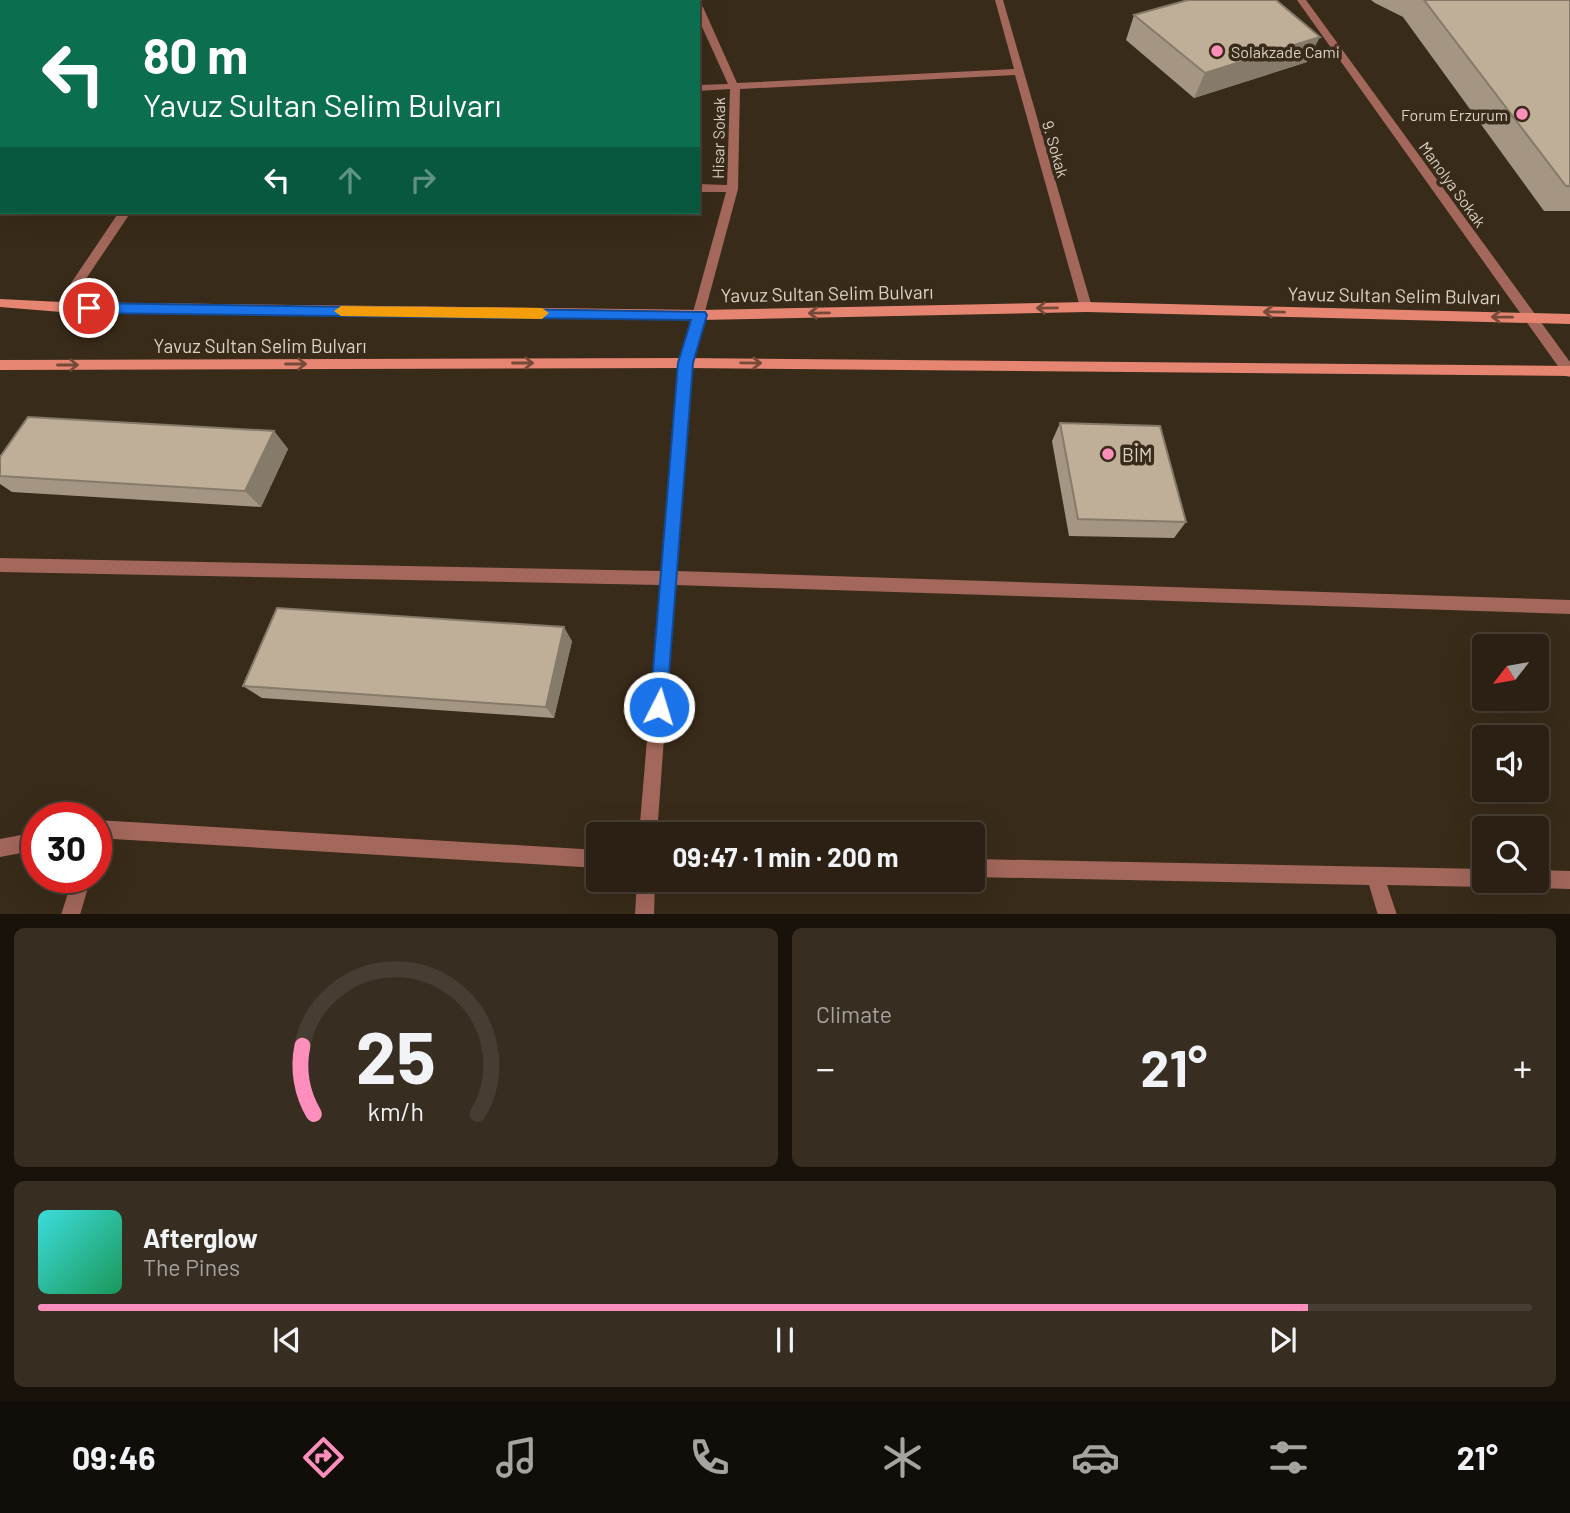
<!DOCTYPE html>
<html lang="en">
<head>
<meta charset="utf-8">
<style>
	body { margin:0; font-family:Barlow,sans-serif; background:#372d21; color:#f1f3f6; height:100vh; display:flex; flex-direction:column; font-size:26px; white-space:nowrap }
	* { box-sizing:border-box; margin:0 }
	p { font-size:23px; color:#a6a3a0 }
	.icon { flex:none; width:38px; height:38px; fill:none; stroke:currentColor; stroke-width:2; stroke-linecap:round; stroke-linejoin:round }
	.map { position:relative; height:914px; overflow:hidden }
	.side { display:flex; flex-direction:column; gap:14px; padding:14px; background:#18120a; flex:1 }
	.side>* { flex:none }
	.guide { position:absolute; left:0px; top:0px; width:700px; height:214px; box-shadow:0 7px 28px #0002,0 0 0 2px #473e33; background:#0b6e4f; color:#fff; overflow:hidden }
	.needle { width:46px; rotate:239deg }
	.tools { position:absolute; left:1472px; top:634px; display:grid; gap:14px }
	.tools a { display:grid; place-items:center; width:77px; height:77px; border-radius:7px; background:#2b2013; box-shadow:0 7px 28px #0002,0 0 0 2px #473e33; font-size:35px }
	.speed { position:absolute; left:21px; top:802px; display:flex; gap:14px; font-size:35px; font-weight:700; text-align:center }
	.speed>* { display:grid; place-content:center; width:91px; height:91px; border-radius:50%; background:#2b2013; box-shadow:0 7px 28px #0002,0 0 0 2px #473e33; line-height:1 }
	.speed .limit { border:10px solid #d22; background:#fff; color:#111 }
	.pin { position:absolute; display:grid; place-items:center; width:60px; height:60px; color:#fff; margin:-30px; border:4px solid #fff; border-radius:50%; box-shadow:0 2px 7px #0007 }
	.me { position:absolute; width:77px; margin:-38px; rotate:5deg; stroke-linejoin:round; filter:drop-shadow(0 0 5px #0008) }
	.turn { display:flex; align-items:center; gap:24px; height:147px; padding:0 28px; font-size:32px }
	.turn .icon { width:91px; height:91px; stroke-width:2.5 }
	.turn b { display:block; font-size:49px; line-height:60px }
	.lanes { display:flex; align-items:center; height:66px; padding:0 28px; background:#0003; justify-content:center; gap:35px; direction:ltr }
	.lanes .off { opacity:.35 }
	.big { font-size:52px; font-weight:700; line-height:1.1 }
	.side .tile { flex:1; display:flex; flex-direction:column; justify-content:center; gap:10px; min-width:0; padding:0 24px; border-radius:10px; background:#372d21 }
	.side .dial { align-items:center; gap:0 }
	.dial svg { height:182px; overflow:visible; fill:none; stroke:#473e33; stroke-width:7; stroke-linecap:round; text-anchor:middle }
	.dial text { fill:#f1f3f6; stroke:none }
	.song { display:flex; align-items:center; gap:21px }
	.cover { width:84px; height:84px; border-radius:10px; background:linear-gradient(135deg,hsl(180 70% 55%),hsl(150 70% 35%)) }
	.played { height:7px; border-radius:4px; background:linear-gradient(90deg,#fe8ebb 85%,#473e33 85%) }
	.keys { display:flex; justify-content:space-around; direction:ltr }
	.heat { display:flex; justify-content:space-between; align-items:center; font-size:38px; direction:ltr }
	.side .tiles { flex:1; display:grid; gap:14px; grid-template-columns:1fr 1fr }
	.tile:last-child { grid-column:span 2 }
	.trip { position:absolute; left:586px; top:822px; width:399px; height:70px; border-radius:7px; background:#2b2013; box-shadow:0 7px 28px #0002,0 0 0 2px #473e33; font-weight:700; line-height:70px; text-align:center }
	.dock { display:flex; height:112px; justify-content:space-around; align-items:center; background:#110d08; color:#a6a3a0 }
	.dock .icon { width:49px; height:49px }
	.dock .active { color:#fe8ebb }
	.dock b { font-size:32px; color:#f1f3f6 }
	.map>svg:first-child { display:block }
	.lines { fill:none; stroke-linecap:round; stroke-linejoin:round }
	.street { fill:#a3675b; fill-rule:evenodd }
	.secondary { fill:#e58572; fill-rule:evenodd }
	.wall { fill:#a49683 }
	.shaded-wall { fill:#867a6a }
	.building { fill:#bfaf98; stroke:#867a6a; stroke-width:2 }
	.oneway { stroke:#754a38 }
	.route { fill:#1a73e8; stroke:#114b97; stroke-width:2 }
	.slow { fill:#f59e0b }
	.poi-dot { fill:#fe8ebb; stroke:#392b19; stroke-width:2.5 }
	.labels { text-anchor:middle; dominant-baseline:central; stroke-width:7; stroke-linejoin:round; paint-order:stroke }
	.far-poi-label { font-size:16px; fill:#dbd1c6; stroke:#392b19; text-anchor:start }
	.far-street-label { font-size:16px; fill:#dbd1c6; stroke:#392b19 }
	.street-label { font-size:19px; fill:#dbd1c6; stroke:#392b19 }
	.poi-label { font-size:19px; fill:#dbd1c6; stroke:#392b19; text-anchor:start }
</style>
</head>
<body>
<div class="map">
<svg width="1570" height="915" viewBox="0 0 1570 915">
	<rect width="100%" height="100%" fill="#392b19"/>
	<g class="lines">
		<path class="street" d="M98,0H109L97,2Z
			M126,0H135L136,2H127Z
			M265,0H274L264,2Z
			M995,0H1003L1092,307L1086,312L1080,307L1015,75L740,89L738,189L691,363L676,571L1570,600V614L675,585L657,835H639L660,585L0,572V558L661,571L679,363L726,192H698V184L727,185L730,89L698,91V85L728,84L698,18V4L703,7L737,83L1014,69Z
			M1297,0H1306L1570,362V377L1565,376Z
			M0,37H2V43H0Z
			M0,91H2L0,98Z
			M119,212H131L65,310H57L55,307L57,304Z
			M96,820L598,850V868L96,838Z
			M37,832V850L0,857V839Z
			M973,859L1484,869V880H1492L1491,885L1484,887L1387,885L1397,915H1378L1369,885L973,877Z
			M1536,870L1570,871V889L1536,888L1529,886L1527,880H1536Z
			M73,877H91L80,915H61Z
			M637,880H655L654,915H635Z"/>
		<path class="secondary" d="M0,299L61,302L700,310L1086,302L1570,314V324L1086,312L700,320L61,312L0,307Z
			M685,358L1570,366V376L685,368L0,370V360Z"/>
	</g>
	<path class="wall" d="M1371,0H1570V211H1544L1403,17L1375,3Z
		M1134,15L1307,62L1194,98L1126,40Z
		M0,132H2V179H0Z
		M1060,423L1186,522L1174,538L1069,536L1052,441Z
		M274,431L288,449L261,507L12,492L0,484V457Z
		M572,641L554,718L262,698L243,686Z"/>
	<path class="shaded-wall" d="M1320,37L1307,62L1194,98L1205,73Z
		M274,431L288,449L261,507L245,491Z
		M564,627L572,641L554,718L546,707Z"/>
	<path class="building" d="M1188,0H1276L1320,37L1205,73L1134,15Z
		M1424,0H1570V186H1566Z
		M0,132H2V164H0Z
		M28,417L274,431L245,491L0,476V457Z
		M1060,423L1160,426L1186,522L1078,519Z
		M277,608L564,627L546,707L243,686Z"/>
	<defs><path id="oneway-shaft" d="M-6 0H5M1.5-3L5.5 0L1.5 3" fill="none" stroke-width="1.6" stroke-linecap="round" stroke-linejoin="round" transform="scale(1.75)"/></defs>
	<g class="oneway">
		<use href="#oneway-shaft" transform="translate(1047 308) rotate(179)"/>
		<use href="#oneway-shaft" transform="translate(1274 312) rotate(-179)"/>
		<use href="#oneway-shaft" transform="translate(819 313) rotate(179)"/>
		<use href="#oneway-shaft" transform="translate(1502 317) rotate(-179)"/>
		<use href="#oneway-shaft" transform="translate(523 363)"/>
		<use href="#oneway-shaft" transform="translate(751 363) rotate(1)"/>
		<use href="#oneway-shaft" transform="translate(296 364)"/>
		<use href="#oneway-shaft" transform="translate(68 365)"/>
	</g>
	<path class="route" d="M89,303L705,312L707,315L693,363L666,713L659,716L652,713L650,707L678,363L691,320L89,313L82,308Z"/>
	<path class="slow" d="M341,306L542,308L549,313L542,319L341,316L334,311Z"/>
	<g class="poi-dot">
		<circle cx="1217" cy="51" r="7"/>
		<circle cx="1522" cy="114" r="7"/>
		<circle cx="1108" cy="454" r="7"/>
	</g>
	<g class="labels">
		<g class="far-poi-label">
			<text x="1231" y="51">Solakzade Cami</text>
			<text x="1508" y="114" text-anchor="end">Forum Erzurum</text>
		</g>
		<g class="far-street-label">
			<text transform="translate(718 138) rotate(-89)">Hisar Sokak</text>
			<text transform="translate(1056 149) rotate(74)">9. Sokak</text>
			<text transform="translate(1453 184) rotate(54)">Manolya Sokak</text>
		</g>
		<g class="street-label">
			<text transform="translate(827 293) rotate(-1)">Yavuz Sultan Selim Bulvarı</text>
			<text transform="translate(1394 295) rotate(1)">Yavuz Sultan Selim Bulvarı</text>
			<text x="260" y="345">Yavuz Sultan Selim Bulvarı</text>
		</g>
		<g class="poi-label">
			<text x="1122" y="454">BİM</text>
		</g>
	</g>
</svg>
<div class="tools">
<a><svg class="needle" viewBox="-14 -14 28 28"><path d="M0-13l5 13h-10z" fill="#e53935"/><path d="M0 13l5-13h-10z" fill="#a6a3a0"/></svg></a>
<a><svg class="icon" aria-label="sound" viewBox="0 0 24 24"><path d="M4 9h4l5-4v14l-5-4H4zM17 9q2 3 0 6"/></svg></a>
<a><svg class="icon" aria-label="search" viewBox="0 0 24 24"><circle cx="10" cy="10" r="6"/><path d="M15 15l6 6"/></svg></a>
</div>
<div class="speed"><div class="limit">30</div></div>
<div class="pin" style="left:89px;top:308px;background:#d93025"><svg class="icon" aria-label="arrive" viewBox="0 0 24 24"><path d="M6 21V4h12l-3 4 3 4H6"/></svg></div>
<svg class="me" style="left:659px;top:707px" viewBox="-20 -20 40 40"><circle r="17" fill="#1a73e8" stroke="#fff" stroke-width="3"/><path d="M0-11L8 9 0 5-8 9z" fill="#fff"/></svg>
<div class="trip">09:47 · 1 min · 200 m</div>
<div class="guide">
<div class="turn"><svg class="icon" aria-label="left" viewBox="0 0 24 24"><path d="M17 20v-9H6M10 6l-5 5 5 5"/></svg><div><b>80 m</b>Yavuz Sultan Selim Bulvarı</div></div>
<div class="lanes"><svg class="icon" aria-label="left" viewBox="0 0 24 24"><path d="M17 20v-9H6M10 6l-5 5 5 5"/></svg><svg class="icon off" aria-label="ahead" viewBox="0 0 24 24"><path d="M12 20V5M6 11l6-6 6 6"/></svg><svg class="icon off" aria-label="right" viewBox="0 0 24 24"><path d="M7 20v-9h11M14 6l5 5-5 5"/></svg></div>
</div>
</div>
<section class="side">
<div class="tiles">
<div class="tile dial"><svg viewBox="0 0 100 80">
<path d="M14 69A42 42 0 1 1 86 69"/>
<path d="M14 69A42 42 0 0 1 9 39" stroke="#fe8ebb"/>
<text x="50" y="56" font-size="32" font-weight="700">25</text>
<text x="50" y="72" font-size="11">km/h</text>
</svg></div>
<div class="tile"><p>Climate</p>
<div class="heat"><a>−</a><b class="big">21°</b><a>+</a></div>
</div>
<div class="tile">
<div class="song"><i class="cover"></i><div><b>Afterglow</b><p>The Pines</p></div></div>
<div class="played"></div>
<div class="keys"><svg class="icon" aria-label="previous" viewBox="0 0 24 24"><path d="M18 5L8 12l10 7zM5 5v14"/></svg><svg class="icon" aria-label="pause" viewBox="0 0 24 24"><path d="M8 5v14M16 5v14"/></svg><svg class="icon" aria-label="next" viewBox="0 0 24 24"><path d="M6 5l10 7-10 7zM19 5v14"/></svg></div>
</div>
</div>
</section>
<nav class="dock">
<b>09:46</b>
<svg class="icon active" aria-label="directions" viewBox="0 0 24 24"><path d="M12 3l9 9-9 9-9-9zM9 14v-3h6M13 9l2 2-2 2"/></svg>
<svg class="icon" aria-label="music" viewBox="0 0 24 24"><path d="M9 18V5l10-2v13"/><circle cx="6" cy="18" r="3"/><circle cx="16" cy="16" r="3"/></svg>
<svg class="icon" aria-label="phone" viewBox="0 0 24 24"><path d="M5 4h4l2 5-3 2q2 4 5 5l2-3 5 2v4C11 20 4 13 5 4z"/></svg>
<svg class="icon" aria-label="climate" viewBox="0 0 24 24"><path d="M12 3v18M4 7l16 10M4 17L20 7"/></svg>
<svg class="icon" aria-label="car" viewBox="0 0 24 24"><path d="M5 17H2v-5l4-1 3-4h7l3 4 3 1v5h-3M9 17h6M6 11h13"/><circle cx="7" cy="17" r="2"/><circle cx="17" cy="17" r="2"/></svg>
<svg class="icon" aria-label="filters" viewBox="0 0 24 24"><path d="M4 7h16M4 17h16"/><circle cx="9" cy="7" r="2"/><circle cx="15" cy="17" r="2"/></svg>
<b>21°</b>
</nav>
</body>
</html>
